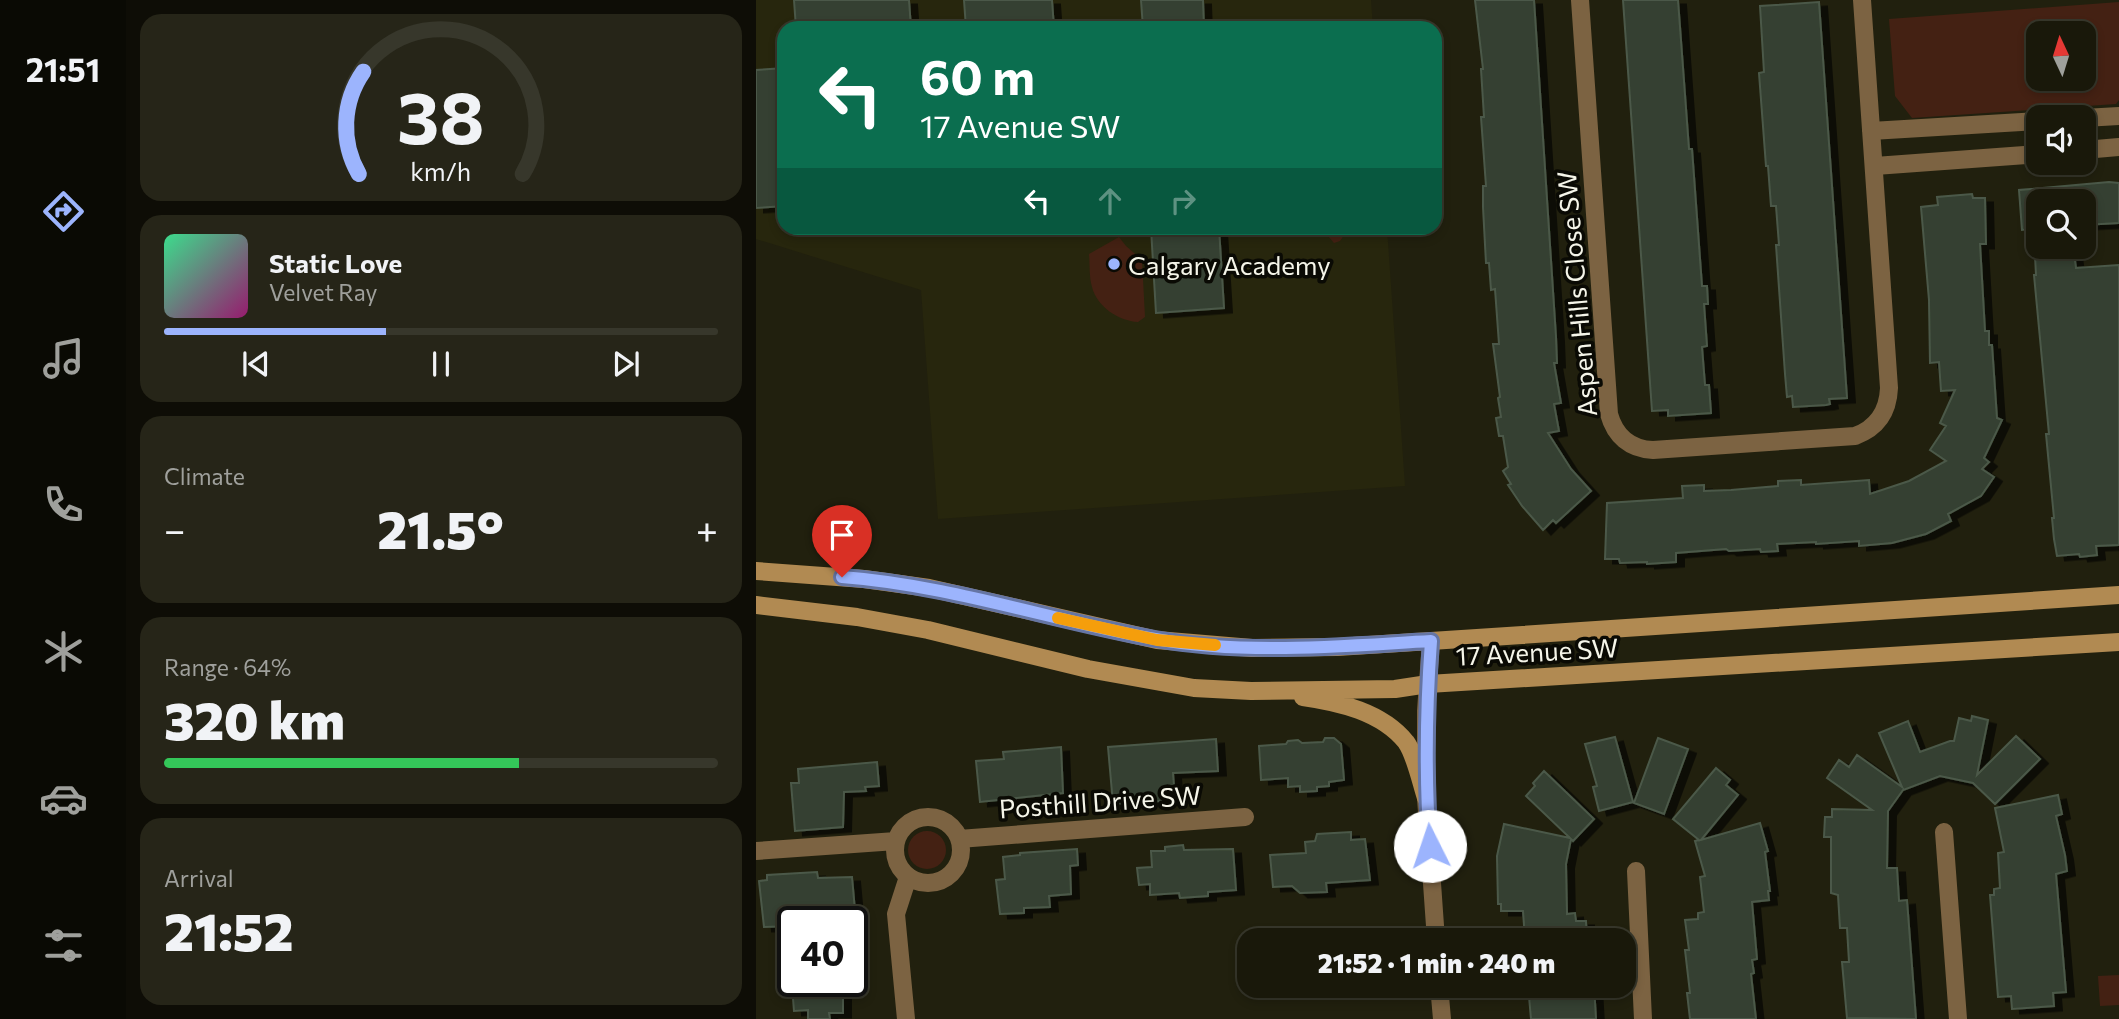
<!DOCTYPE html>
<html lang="en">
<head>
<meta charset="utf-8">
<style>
	body { margin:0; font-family:Commissioner,sans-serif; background:#262518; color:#f1f3f6; height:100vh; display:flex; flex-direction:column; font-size:26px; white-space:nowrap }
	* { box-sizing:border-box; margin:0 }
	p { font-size:23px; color:#9fa09c }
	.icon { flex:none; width:38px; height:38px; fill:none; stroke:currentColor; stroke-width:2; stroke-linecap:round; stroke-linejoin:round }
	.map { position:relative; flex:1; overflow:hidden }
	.panel { display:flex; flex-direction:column; gap:14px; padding:14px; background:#0e0d06; width:630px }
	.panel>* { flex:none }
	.banner { position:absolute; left:21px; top:21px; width:665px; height:214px; border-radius:21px; box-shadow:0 4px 10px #0003,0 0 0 2px #37372b; background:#0b6e4f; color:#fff; overflow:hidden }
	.needle { width:46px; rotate:356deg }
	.controls { position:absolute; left:1270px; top:21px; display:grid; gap:14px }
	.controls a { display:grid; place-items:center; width:70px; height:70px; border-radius:14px; background:#19180a; box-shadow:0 4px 10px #0003,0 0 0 2px #37372b; font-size:35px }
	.speed { position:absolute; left:21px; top:906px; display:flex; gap:14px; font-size:35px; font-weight:700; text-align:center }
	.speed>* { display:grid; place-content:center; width:91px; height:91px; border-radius:50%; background:#19180a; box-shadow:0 4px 10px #0003,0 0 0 2px #37372b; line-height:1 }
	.speed .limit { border:4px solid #111; border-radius:10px; background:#fff; color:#111 }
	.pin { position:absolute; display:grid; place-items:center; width:60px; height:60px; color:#fff; margin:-72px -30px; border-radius:50% 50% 50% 0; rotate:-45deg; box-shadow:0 0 7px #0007 }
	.pin .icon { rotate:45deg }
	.me { position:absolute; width:77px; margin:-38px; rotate:356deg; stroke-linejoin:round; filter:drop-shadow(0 0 5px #0008) }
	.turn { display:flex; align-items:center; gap:24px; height:147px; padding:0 28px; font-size:32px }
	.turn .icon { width:91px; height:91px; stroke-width:2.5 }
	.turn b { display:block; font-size:49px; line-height:60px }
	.lanes { display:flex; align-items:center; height:66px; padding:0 28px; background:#0003; justify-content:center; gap:35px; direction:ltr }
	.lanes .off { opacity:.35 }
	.big { font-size:52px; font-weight:800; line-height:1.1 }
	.panel .widget { flex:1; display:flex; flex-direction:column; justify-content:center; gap:10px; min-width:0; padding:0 24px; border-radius:21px; background:#262518 }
	.panel .dial { align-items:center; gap:0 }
	.dial svg { height:182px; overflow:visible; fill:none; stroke:#37372b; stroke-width:7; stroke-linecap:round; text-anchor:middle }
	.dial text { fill:#f1f3f6; stroke:none }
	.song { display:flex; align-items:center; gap:21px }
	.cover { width:84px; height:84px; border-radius:10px; background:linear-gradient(135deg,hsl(150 70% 55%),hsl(320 70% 35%)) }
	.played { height:7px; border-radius:4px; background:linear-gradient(90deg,#9cb4fd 40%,#37372b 40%) }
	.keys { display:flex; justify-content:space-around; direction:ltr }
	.heat { display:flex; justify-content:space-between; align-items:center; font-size:38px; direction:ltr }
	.charge { height:10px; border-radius:5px; background:linear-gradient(90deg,#34c759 64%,#37372b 0) }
	.trip { position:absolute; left:481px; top:928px; width:399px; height:70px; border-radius:21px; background:#19180a; box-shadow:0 4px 10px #0003,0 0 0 2px #37372b; font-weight:800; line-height:70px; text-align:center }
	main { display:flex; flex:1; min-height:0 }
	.menu { display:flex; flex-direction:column; width:126px; justify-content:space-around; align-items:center; background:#0a0a04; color:#9fa09c }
	.menu .icon { width:49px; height:49px }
	.menu .active { color:#9cb4fd }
	.menu b { font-size:32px; color:#f1f3f6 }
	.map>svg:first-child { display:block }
	.built { fill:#27260d }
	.green { fill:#442113; fill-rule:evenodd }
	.building { fill:#344031; stroke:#4b5948; stroke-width:2; filter:url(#shadow) }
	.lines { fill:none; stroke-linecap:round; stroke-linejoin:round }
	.minor { stroke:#7c6342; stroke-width:18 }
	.tertiary { stroke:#7c6342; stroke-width:18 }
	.secondary { stroke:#b18a52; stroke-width:18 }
	.route-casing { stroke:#6575a4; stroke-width:18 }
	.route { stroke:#9cb4fd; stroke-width:12 }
	.slow { stroke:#f59e0b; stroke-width:12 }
	.poi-dot { fill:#9cb4fd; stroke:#0a0a04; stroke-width:2.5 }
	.labels { text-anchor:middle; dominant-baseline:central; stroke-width:7; stroke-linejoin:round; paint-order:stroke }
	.poi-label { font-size:26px; fill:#f5f5e9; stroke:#0a0a04; text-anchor:start }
	.street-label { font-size:26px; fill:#f5f5e9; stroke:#0a0a04 }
</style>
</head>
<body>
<main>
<nav class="menu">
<b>21:51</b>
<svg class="icon active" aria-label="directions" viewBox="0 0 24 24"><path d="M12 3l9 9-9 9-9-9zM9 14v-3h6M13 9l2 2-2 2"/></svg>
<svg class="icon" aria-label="music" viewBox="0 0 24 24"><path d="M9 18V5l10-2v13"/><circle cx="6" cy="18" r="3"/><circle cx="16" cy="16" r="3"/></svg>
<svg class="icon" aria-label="phone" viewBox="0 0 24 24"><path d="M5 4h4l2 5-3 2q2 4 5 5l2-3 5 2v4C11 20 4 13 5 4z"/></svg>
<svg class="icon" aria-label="climate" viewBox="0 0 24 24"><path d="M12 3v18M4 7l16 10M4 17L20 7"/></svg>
<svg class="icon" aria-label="car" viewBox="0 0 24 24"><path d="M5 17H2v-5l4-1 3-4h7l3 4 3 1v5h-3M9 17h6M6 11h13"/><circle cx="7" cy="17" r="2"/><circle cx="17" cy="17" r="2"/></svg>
<svg class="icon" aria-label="filters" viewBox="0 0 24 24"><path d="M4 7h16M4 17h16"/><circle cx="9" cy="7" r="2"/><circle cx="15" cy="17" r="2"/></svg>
</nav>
<section class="panel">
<div class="widget dial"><svg viewBox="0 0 100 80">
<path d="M14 69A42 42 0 1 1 86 69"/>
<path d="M14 69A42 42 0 0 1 16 24" stroke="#9cb4fd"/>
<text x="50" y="56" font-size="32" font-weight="700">38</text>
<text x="50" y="72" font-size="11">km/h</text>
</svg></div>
<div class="widget">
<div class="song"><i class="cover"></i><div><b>Static Love</b><p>Velvet Ray</p></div></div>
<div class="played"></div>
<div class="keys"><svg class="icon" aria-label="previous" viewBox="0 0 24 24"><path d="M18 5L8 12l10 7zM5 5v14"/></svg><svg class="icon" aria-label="pause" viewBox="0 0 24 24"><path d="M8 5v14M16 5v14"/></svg><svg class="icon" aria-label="next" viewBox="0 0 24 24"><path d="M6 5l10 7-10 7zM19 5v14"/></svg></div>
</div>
<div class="widget"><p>Climate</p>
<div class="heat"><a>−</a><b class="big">21.5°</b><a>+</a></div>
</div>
<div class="widget"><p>Range · 64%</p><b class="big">320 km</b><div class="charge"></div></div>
<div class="widget"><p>Arrival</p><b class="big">21:52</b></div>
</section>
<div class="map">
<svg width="1363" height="1019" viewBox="0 0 1363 1019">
	<defs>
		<filter id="shadow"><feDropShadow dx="8" dy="4.5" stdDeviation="0" flood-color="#0009"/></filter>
	</defs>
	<rect width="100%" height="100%" fill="#21200e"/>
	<path class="built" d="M0,0H615L617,28H28V228H631L649,486L182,519L165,290L0,239Z"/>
	<path class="green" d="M1363,2V100L1360,104L1156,118L1139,96L1133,19ZM1283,33H1328V79H1283Z
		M569,228H593L584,241L578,243L572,236Z
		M363,237L370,246L386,260L389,317L382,322C363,321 341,307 336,287C333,277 334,264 333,254Z
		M152 850a19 19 0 1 1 38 0a19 19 0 1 1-38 0Z
		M1363,975V1005L1344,1006L1342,976Z"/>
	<path class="building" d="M38,0H153L155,28H40Z
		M208,0H296L298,28H210Z
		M385,0H447L448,28H387Z
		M719,0H778L800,337L801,363H798L805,403L798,404L803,431L792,433L815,469L835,491L800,523L797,520L787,530L766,506L752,485L755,484L747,471L752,467L747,436H743L740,418L745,417L742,398L744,397L737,344H743L739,289L735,290L733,263H730L727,207V186H730L725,117H728L725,69H727Z
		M867,0H922L933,149H936L946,286H951L952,304H948L951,346L946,347L949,385H953L955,413L912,416V410L896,411Z
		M1063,2L1091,398L1073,399L1074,404L1070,405L1037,407L1036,396L1031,397L1029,374L1020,245H1023L1020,206H1015L1012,166H1010L1003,73L1008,72L1004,6Z
		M28,68V206L0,208V70Z
		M1353,182L1363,183V223L1328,225V201H1283V228L1266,230L1263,190Z
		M1216,194L1217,198H1229L1230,244H1224L1229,331H1233V345H1236L1241,418L1246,420L1228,458L1233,462L1226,469L1238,477L1225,496L1192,514L1195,521L1170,534L1136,543L1103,546V541L1060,544V542L1021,544L1022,551L1005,552L1004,549L973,551L970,549L920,553V562L891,564V562L864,563L863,559H849L851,503L927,498L926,486L948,485V491L975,490L1022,486V481L1045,480V485L1113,480L1114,494L1153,481L1190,461L1174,450L1190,426L1184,423L1199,390L1185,391L1183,362L1174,363L1173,300L1165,207L1182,205L1181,197Z
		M395,228H463L468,308L400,313Z
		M1318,253L1320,268L1363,265V545L1340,546L1341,555L1324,557L1323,554L1301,556L1298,539L1296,518H1298L1290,434H1293L1278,275H1280L1279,256Z
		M1216,716L1232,720L1221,775L1260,736L1284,759L1239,804L1217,783L1184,776L1147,790L1132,811L1131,868H1141L1143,901L1151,900L1160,1019L1091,1018L1086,962H1093L1091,928H1084L1082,895L1075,893V837H1068L1069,817H1076V809L1116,810L1071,778L1083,760L1093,767L1101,755L1146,787L1123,733L1152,721L1164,752L1194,741H1198L1203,718L1215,721Z
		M859,737L877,802L843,811L837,787L841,786L829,744Z
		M569,738H578L585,744L588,780L573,782V786L561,787V791L544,792V786L532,787V778L505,780L503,746L530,744L532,741L542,740L546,743L567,742Z
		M902,738L932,749L908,814L878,803Z
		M460,739L462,771L417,773L419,800L357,804L352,747Z
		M305,747L307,793L224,802L220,761L248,759L247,752Z
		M121,762L123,786L109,787L110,791L88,792L87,827L39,831L35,783H43L42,769Z
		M960,768L974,780L970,785L982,795L945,840L1004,823L1012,851L1009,852L1014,891H1012L1013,900L996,902L1001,959L996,960L998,973L995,974L1000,1019H934L931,993H934L929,950H933L929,920L942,919V913L948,912L944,877L949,876L939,841L943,840L917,819Z
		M788,771L838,819L817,841L815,839L810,864L811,914L819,913L820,921H830L831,940H769L767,911H745V904H742L741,856L748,824L814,838L770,796L779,786L777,783Z
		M1302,795L1306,814L1300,816L1309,855L1311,871L1300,874L1310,992L1297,993L1298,1006L1256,1009L1255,996L1242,997L1234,895H1238V889L1244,888L1242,853L1248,852L1239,808Z
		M595,832V840L609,839L614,880L570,883L571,892L544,893L536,886L517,887L514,855L550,853L549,842L559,841L561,834Z
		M427,845L428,850L477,849L480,890L452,892V896L424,898L423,893L394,895V884L383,885L381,868L396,867L395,851H409V847Z
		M321,849L322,865L314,866L315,894L293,896L294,907L268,908V913L244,914L240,880L249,879L247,857L264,855V853Z
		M61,872L62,878L96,877L100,922H37V926L8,927L3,881L11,880V875Z
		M48,982H87V1013H73L74,1019H52V1010L38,1011L36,986L49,985Z
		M772,985H838L840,1019H775Z"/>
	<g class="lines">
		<path class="minor" d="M824,0L853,414C859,436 874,449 897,450L1099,436C1121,428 1132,412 1133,388L1106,0
			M1328,118L1363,116
			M1115,131L1283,121
			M1328,150L1363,147
			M1119,166L1283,154
			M139 850a33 33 0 1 1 66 0a33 33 0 1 1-66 0Z
			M1188,832L1202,1019
			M203,839L489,817
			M0,851L140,841
			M880,871L887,1019
			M150,1019L140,914L152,877"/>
		<path class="tertiary" d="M675,641L670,711V798L680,940
			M683,985L686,1019"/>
		<path class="secondary" d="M0,571L108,579L173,588L401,640L496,648L581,647L675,641L1363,595
			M0,605L101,617L172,630L332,669L438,688L495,691L639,689L672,684L1363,642
			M547,697C583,702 626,712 650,742C659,754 665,783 670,798"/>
	</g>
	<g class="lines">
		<defs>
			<path id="route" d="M86,577C193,585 294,620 399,639C490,655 584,646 675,641C670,710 669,777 674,846"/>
		</defs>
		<use href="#route" class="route-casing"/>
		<use href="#route" class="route"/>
		<path class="slow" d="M302,618L401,640L459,645"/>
	</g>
	<circle class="poi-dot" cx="358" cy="264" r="7"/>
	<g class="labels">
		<g class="poi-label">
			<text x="372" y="264">Calgary Academy</text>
		</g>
		<g class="street-label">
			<text transform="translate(820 294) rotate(-95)">Aspen Hills Close SW</text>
			<text transform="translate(781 651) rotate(-3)">17 Avenue SW</text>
			<text transform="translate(344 801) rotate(-4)">Posthill Drive SW</text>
		</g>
	</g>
</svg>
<div class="controls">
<a><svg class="needle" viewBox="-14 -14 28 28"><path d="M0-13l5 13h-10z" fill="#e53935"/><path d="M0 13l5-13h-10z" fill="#9fa09c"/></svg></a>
<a><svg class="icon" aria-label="sound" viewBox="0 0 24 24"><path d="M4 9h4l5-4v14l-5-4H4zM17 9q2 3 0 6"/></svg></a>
<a><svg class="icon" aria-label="search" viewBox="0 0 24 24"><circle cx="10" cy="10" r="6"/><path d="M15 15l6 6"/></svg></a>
</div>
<div class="speed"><div class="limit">40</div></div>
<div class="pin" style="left:86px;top:577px;background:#d93025"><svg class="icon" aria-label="arrive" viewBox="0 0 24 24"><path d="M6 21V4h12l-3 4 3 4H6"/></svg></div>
<svg class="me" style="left:674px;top:846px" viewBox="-20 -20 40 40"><circle r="19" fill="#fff"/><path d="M0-13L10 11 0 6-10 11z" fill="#9cb4fd"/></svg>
<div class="trip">21:52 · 1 min · 240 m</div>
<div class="banner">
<div class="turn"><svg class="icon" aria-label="left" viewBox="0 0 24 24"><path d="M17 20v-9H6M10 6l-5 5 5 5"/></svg><div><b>60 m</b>17 Avenue SW</div></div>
<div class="lanes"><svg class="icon" aria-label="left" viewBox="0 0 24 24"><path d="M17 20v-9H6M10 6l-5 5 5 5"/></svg><svg class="icon off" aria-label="ahead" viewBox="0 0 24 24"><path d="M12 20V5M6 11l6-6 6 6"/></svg><svg class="icon off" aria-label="right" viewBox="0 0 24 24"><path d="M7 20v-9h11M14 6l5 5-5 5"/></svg></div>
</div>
</div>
</main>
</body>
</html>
